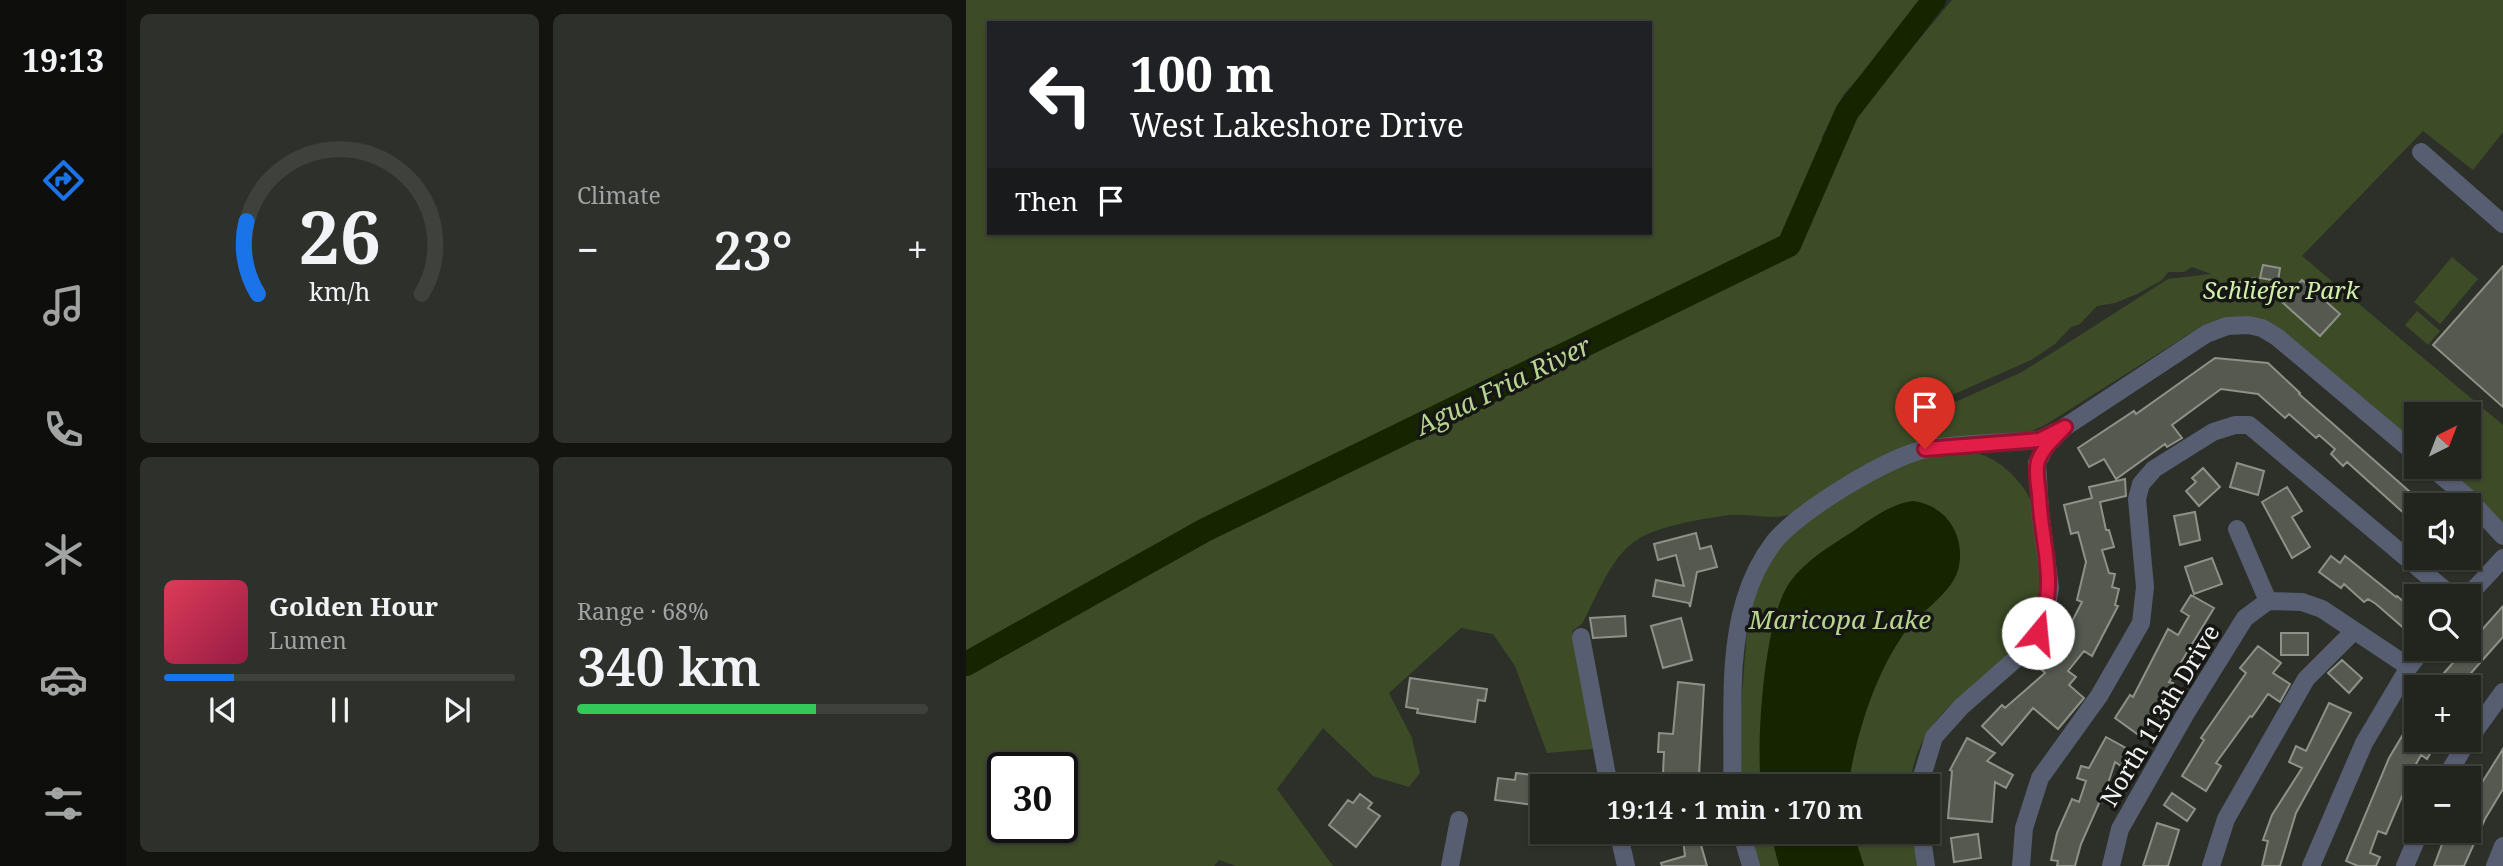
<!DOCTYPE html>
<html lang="en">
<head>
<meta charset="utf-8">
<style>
	body { margin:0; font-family:"Noto Serif",serif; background:#2e302b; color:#f1f3f6; height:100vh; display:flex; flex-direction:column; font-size:26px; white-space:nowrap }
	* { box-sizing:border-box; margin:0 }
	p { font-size:23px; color:#a2a4a4 }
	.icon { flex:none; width:38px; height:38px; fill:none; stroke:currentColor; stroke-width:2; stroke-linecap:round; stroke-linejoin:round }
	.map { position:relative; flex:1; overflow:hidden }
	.sheet { display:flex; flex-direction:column; gap:14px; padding:14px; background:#131410; width:840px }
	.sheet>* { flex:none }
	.banner { position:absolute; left:21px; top:21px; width:665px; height:214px; border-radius:0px; box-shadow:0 2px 5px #0004,0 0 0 2px #3f413c; background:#202124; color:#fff; overflow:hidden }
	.needle { width:46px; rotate:42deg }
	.controls { position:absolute; left:1438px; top:402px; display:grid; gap:14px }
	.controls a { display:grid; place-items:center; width:77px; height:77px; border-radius:0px; background:#22241e; box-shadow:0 2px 5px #0004,0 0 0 2px #3f413c; font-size:35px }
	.speed { position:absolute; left:21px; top:752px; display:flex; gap:14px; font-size:35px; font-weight:700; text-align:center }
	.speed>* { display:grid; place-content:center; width:91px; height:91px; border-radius:50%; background:#22241e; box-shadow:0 2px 5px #0004,0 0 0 2px #3f413c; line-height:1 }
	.speed .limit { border:4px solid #111; border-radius:10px; background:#fff; color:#111 }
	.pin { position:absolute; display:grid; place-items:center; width:60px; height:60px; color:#fff; margin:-72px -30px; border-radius:50% 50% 50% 0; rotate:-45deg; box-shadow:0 0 7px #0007 }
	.pin .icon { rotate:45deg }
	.me { position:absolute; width:77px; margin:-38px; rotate:17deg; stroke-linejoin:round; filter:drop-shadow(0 0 5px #0008) }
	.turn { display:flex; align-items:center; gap:24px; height:147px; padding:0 28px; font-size:32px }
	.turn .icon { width:91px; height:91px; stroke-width:2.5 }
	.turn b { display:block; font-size:49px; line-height:60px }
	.then { display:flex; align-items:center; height:66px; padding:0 28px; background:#0003; gap:14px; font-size:26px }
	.big { font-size:52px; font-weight:600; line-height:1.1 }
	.sheet .card { flex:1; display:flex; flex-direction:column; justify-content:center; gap:10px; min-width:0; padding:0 24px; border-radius:10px; background:#2e302b }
	.sheet .dial { align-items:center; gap:0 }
	.dial svg { height:182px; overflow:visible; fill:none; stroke:#3f413c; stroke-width:7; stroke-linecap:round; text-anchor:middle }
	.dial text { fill:#f1f3f6; stroke:none }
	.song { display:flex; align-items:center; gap:21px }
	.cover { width:84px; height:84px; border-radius:10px; background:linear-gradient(135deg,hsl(350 70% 55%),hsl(340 70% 35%)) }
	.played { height:7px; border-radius:4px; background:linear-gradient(90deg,#1a73e8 20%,#3f413c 20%) }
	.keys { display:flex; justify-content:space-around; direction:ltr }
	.heat { display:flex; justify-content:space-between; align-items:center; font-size:38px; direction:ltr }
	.charge { height:10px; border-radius:5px; background:linear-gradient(90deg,#34c759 68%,#3f413c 0) }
	.sheet .tiles { flex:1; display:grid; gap:14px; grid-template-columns:repeat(2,1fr) }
	.trip { position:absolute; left:564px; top:774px; width:410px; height:70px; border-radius:0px; background:#22241e; box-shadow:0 2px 5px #0004,0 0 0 2px #3f413c; font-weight:600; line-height:70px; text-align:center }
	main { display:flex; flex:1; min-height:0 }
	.tabs { display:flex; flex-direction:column; width:126px; justify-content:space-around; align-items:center; background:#0e0e0c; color:#a2a4a4 }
	.tabs .icon { width:49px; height:49px }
	.tabs .active { color:#1a73e8 }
	.tabs b { font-size:32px; color:#f1f3f6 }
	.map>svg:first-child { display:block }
	.green { fill:#3d4c27; fill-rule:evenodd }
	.water { fill:#162400 }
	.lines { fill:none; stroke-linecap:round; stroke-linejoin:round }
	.river { stroke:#162400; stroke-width:24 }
	.building { fill:#555950; stroke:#8d9188; stroke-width:2 }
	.minor { stroke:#575e71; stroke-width:18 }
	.route-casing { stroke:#92132f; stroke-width:18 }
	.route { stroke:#e11d48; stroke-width:12 }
	.labels { text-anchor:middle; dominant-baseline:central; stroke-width:7; stroke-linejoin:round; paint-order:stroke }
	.park-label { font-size:24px; font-style:italic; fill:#d1efa8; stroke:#161714 }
	.street-label { font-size:24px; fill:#f0f3ee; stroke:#161714 }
	.water-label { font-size:26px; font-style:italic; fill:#b8d590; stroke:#161714 }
</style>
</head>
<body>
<main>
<nav class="tabs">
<b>19:13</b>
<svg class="icon active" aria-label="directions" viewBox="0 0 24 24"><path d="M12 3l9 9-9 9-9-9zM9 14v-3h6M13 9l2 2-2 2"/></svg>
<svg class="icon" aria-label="music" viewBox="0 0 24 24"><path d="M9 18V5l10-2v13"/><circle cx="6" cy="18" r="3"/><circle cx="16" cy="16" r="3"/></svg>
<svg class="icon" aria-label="phone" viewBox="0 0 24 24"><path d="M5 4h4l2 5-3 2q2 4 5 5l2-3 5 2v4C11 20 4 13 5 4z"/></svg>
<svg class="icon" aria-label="climate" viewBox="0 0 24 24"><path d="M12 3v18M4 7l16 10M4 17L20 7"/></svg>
<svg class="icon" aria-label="car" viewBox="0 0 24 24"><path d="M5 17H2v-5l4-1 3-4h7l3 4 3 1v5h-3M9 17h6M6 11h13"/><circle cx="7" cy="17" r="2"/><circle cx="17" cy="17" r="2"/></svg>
<svg class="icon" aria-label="filters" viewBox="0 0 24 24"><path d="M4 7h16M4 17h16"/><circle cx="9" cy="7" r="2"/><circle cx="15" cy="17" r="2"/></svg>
</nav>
<section class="sheet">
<div class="tiles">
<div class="card dial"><svg viewBox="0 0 100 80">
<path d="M14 69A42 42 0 1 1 86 69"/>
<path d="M14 69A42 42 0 0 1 9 37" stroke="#1a73e8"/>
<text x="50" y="56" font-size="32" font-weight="700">26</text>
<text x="50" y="72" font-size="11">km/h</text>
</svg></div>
<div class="card"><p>Climate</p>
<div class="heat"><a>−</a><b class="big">23°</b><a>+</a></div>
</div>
<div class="card">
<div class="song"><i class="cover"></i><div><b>Golden Hour</b><p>Lumen</p></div></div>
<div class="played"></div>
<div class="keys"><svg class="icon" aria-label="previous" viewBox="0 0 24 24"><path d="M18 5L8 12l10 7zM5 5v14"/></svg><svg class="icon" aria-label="pause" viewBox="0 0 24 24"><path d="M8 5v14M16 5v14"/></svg><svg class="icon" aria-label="next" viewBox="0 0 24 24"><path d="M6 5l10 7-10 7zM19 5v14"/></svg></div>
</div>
<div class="card"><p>Range · 68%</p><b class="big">340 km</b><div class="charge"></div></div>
</div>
</section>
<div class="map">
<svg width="1537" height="866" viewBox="0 0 1537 866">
	<rect width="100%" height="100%" fill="#2d3028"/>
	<path class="green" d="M0,0H964L877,95L855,139L876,132L986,0H1537V132L1507,170L1457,131L1336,256L1537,425V523L1478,467H1503V415H1451V444L1315,329L1236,326L1079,425L1066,431L937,447L893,468L823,515C803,520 783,513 763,515C736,519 685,526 664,545C642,564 630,598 616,624L606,631L627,749L581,753L549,666L527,634L495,628L423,693L446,738L454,773L443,787L407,776L357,728L311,789L367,866H270L253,860L248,866H0ZM23,23H684V233H23ZM1226,267L1245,274L1202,279L1056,372L985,404L986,395L1065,360L1089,344L1105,327L1114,324L1131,306L1149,303L1171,294L1196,280L1202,272H1218ZM37,768H96V828H37Z
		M1486,257L1512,279L1474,324L1448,302Z
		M1451,311L1474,331L1462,345L1439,325Z
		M1008,453C1028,455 1052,477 1062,495C1067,504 1067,516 1068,526C1073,559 1082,596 1064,626C1029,689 953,698 944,786H774L773,735L782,616C786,597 794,573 805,557C827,524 906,473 945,461C965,455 987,454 1008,453Z
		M781,831H948L953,866H792Z"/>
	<path class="water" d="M947,501C980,505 999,535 993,566C988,593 954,611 939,632C908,676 891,733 882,786H795C790,741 798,618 824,582C840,560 864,546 886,532C905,519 924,504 947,501Z
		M804,831H887L898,866H813Z"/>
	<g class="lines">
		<path class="river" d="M0,664L239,530L823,245L881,112L968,0"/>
	</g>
	<path class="building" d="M1297,265L1314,268L1312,281L1294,278Z
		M1537,266V407L1467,345Z
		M1289,278L1292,291L1267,298L1264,285Z
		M1336,280L1374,314L1354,336L1316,302Z
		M1249,358L1302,363L1334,393L1333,394L1460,506H1451V525L1381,462L1377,466L1365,454L1369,449L1353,435L1350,438L1323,414L1319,418L1292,394L1255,389L1206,425L1216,438L1201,447L1199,444L1150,479L1138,459L1123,467L1112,448L1168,411L1170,414Z
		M1271,463L1298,471L1292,495L1264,487Z
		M1237,468L1254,487L1233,506L1220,491L1230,482L1226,478Z
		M1159,479L1160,496L1134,502L1140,530H1143L1148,547L1136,550L1143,573L1149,574L1146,587L1153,589L1149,605L1152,606L1126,656L1118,651L1102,671L1110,677L1103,685L1118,698L1092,729L1067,708L1036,745L1016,726L1036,705L1039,708L1079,673L1074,668L1096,641L1116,602L1111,600L1120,562L1112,532L1105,534L1098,505L1126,498L1123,487Z
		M1321,487L1336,511L1326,517L1344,547L1326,558L1296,502Z
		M1229,512L1234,540L1214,545L1208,516Z
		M730,533L734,549L745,546L751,567L731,572L724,607L723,603L687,596L690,580L718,586L710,555L692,560L688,544Z
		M1365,556L1374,563L1379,556L1430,597L1431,596L1451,613V618L1440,630L1410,604L1402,599L1398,602L1378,584L1375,588L1353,572Z
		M1246,558L1256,584L1228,594L1219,567Z
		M1225,595L1248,608L1203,682L1207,683L1197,700L1174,736L1149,718L1164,695L1167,697L1202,629L1212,635L1223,616L1215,611Z
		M1537,606V637L1505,673L1507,675L1496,688H1479L1471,681L1499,649H1503V638L1511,629L1514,632Z
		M659,616L660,636L627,638L624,618Z
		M715,618L726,660L697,668L685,626Z
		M1315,633H1342V655H1315Z
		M1292,646L1315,663L1307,673L1324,684L1314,702L1302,694L1286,717L1284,716L1250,763L1255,766L1240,791L1216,776L1238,740L1235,738L1280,673L1274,668Z
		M1376,660L1396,678L1383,693L1362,673Z
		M444,678L521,689L519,701L512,700L509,722L451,713L452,709L440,707Z
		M712,682L738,685L733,775L697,773L698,752H692L693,733L707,734Z
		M1363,703L1385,713L1330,813L1314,866H1296L1302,841L1297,840L1306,815L1336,768L1323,762L1330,746L1340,751Z
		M1451,711V740H1472L1461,759L1455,755L1449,766L1420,834L1412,831L1404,853L1414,857L1410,866H1392L1380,861L1423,758Z
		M1140,737L1167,752L1158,768L1149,762L1136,802L1134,801L1115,844L1109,866H1091L1092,861L1085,860L1091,833L1106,799L1113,802L1120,781L1111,778L1115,766L1123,768Z
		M1001,738L1029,753L1021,761L1047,775L1040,788L1029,782L1026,822L982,818L986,771L984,770Z
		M1537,749V789L1519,819L1498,866H1468L1478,839L1465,831H1503V792L1510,780L1515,784Z
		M550,773L567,775L566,780L576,782V806L529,800L532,778L549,780Z
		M1206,793L1229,809L1221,821L1198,805Z
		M394,794L406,803L402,808L414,816L390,847L363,825L382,800L387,803Z
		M1191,823L1213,830L1202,866H1177Z
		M716,831H731L741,866H696L695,863L719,856Z
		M1012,834L1015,858L988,862L985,838Z"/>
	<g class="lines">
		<path class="minor" d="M1455,152L1537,224
			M1465,467L1501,497L1537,536
			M1271,529L1302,601L1336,602L1356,609L1443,667
			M1501,597L1537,558
			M615,637L643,786
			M1503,739L1537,692
			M1479,779L1502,740
			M766,786C768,726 761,658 779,600C785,580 795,559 808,542C830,513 924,455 961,449C998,443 1036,443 1073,440L1089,432
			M953,786L968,737L995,707L1061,649L1079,616L1084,588L1074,511L1071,463L1080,446L1099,427L1240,334L1261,326L1282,325L1296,328L1311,337L1451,455
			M652,831L660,866
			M775,831L785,866
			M955,831L960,866
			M484,866L493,820
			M1055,866L1058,828L1074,778L1133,696L1175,623L1179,587L1171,499L1175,484L1188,469L1247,432L1269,425H1283L1487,597
			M1145,866L1154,829L1220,713L1279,618L1302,601
			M1245,866L1260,819L1340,679L1388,631
			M1345,866L1398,743L1443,667L1457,649
			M1439,866L1454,831
			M1529,866L1537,846"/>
	</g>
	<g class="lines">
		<defs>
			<path id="route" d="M959,449L1073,440L1099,427C1089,438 1077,447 1072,461C1069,471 1072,484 1073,494C1075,545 1093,583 1072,633"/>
		</defs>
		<use href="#route" class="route-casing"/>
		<use href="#route" class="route"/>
	</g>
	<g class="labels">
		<g class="park-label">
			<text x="1315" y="289">Schliefer Park</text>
		</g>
		<g class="street-label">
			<text transform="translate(1193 715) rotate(-59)">North 113th Drive</text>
		</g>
		<g class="water-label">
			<text transform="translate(537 385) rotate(-26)">Agua Fria River</text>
			<text x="874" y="619">Maricopa Lake</text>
		</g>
	</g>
</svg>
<div class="controls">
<a><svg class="needle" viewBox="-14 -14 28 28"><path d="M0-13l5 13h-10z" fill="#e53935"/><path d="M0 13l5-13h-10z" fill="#a2a4a4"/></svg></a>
<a><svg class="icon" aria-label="sound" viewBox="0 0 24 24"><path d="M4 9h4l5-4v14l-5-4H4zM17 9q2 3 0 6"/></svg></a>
<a><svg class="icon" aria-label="search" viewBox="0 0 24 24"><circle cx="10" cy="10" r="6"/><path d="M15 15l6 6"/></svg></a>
<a>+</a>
<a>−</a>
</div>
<div class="speed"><div class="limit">30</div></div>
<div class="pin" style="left:959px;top:449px;background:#d93025"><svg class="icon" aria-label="arrive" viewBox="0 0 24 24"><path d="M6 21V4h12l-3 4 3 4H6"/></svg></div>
<svg class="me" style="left:1072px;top:633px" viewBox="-20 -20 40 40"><circle r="19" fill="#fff"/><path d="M0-13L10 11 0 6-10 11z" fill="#e11d48"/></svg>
<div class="trip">19:14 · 1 min · 170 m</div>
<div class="banner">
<div class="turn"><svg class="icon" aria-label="left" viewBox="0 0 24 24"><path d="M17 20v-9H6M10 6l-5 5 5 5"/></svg><div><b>100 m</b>West Lakeshore Drive</div></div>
<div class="then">Then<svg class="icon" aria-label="arrive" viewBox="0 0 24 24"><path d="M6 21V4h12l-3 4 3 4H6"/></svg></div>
</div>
</div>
</main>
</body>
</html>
